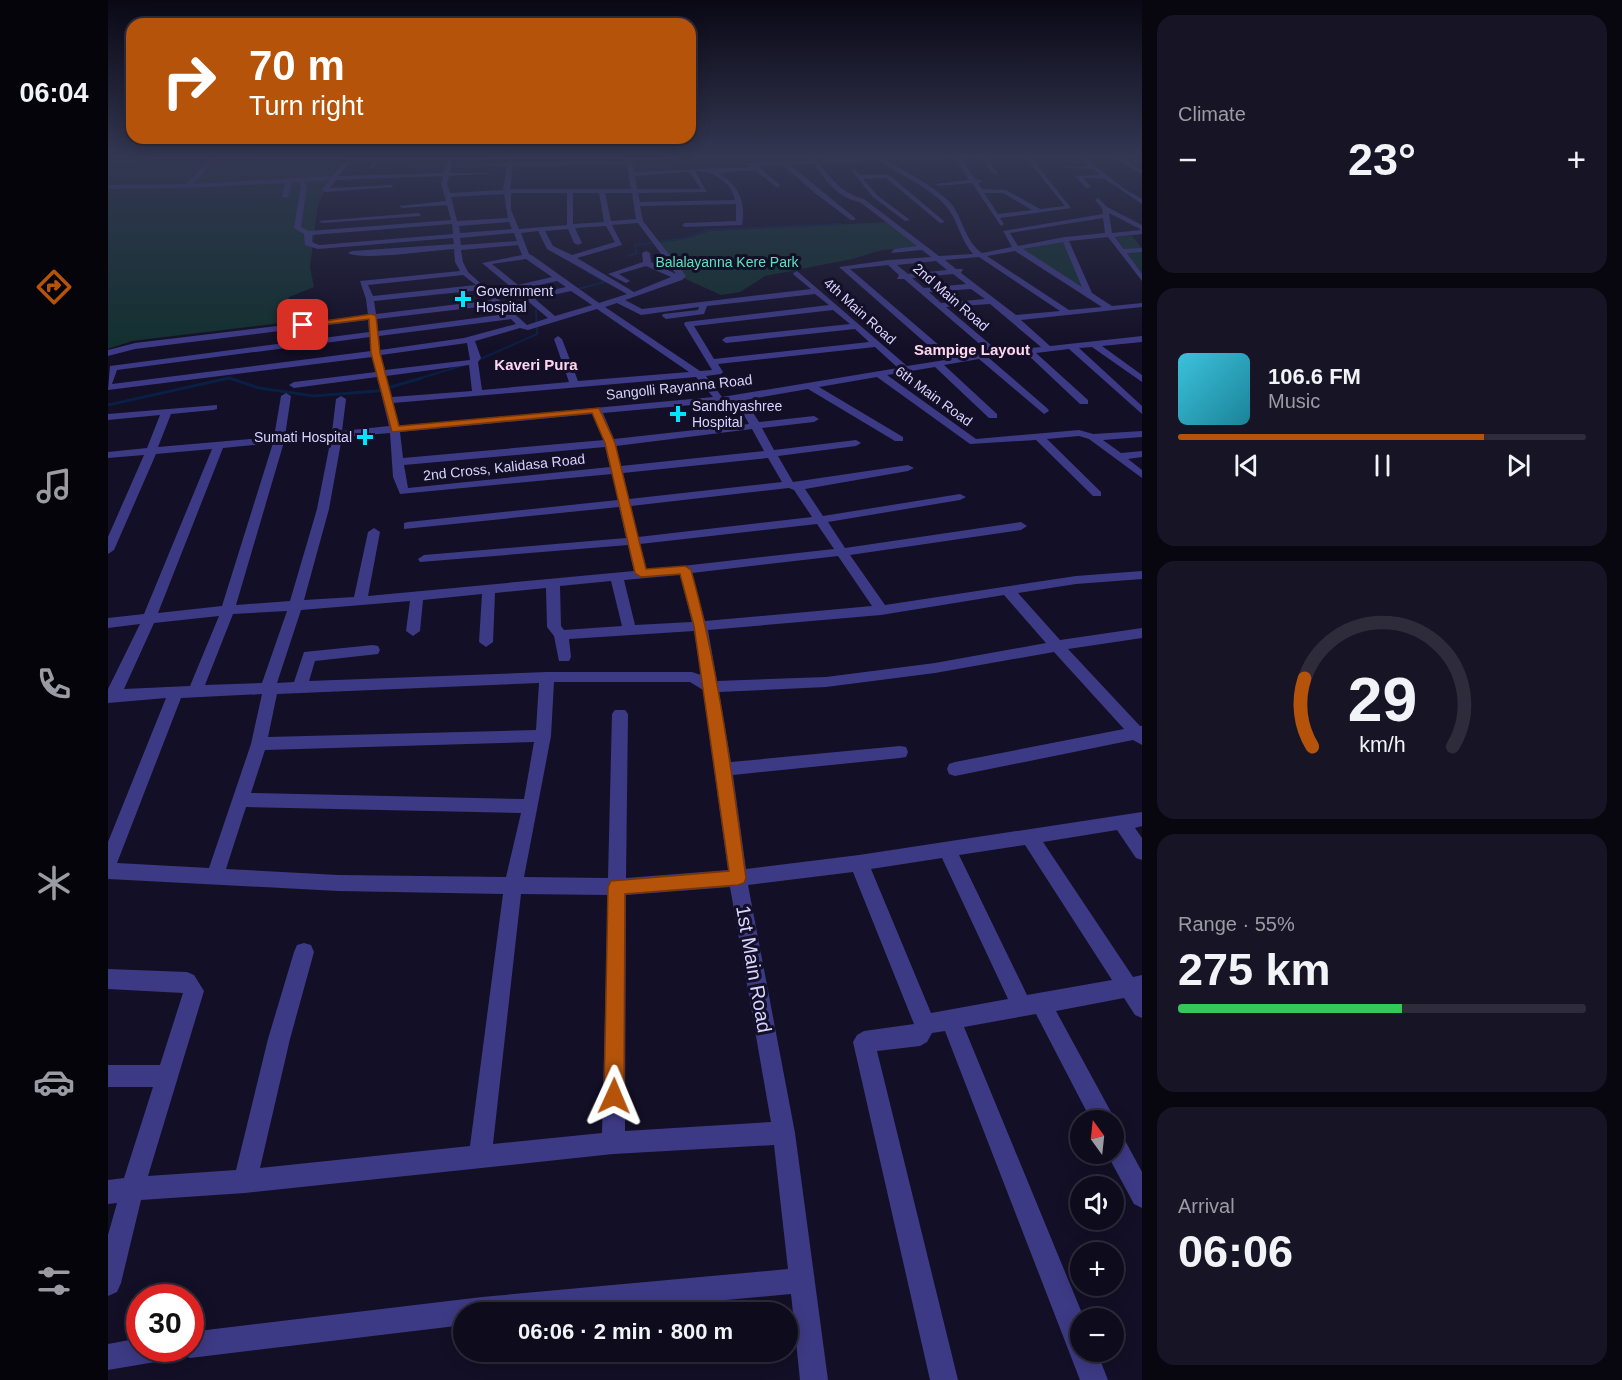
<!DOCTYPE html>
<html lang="en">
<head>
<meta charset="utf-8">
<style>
	body { margin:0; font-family:Arial,sans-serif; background:#171425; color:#f1f3f6; height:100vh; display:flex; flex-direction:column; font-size:22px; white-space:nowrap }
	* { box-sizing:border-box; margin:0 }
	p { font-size:20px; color:#9b9ba3 }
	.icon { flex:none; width:33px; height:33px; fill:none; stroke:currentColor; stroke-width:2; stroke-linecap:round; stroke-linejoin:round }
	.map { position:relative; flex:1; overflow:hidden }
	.details { display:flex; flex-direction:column; gap:15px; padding:15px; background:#08060f; width:480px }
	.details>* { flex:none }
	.banner { position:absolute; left:18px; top:18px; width:570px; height:126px; border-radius:18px; box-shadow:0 3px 15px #0003,0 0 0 2px #2e2b3b; background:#b45309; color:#fff; overflow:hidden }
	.needle { width:39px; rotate:345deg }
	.fabs { position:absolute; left:962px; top:1110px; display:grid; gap:12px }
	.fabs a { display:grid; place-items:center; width:54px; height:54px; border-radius:50%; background:#0e0b1c; box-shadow:0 3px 15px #0003,0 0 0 2px #2e2b3b; font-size:30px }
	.speed { position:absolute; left:18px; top:1284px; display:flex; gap:12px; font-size:30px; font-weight:700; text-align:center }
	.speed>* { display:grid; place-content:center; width:78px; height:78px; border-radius:50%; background:#0e0b1c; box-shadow:0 3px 15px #0003,0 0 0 2px #2e2b3b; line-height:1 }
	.speed .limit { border:9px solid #d22; background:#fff; color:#111 }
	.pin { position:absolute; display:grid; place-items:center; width:51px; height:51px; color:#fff; margin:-26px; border-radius:12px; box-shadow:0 3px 9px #0006 }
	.me { position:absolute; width:66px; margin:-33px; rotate:1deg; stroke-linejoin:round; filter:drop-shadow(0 0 4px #0008) }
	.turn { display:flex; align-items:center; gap:21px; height:126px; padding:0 24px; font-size:27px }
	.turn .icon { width:78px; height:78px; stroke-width:2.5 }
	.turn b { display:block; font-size:42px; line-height:51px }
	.big { font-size:45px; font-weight:800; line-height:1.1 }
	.details .tile { flex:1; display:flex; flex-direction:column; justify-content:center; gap:9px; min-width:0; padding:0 21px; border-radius:18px; background:#171425 }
	.details .dial { align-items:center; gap:0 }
	.dial svg { height:156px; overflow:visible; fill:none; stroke:#2e2b3b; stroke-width:7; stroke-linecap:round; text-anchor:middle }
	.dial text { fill:#f1f3f6; stroke:none }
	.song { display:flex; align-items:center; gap:18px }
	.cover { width:72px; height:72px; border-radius:9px; background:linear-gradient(135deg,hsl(190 70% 55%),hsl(190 70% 35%)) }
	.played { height:6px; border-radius:3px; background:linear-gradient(90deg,#b45309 75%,#2e2b3b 75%) }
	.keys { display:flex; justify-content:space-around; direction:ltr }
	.heat { display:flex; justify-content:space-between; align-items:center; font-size:33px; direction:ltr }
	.charge { height:9px; border-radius:4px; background:linear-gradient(90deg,#34c759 55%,#2e2b3b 0) }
	.trip { position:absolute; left:345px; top:1302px; width:345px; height:60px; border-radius:30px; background:#0e0b1c; box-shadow:0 3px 15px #0003,0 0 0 2px #2e2b3b; font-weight:800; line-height:60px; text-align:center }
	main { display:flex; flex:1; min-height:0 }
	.menu { display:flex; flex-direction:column; width:108px; justify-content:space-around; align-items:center; background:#06040b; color:#9b9ba3 }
	.menu .icon { width:42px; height:42px }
	.menu .current { color:#b45309 }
	.menu b { font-size:27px; color:#f1f3f6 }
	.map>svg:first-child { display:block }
	.green { fill:#12302f }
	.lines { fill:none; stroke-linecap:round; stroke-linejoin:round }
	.stream-far1 { stroke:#0a1f44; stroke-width:2 }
	.stream { stroke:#0a1f44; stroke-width:3 }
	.minor { fill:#3d3a85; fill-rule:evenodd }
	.route { fill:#b45309; stroke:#753606; stroke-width:1.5 }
	.poi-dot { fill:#00e5ff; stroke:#130f26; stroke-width:2 }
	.labels { text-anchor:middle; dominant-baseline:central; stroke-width:6; stroke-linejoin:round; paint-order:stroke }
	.far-park-label { font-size:14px; fill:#5fe0c0; stroke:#130f26 }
	.far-poi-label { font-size:14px; fill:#d9d4ff; stroke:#130f26; text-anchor:start }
	.far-street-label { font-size:14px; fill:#d9d4ff; stroke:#130f26 }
	.far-neighbourhood-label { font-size:15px; font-weight:bold; fill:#ffd6f0; stroke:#130f26 }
	.near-street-label { font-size:20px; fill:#d9d4ff; stroke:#130f26 }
</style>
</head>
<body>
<main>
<nav class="menu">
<b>06:04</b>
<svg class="icon current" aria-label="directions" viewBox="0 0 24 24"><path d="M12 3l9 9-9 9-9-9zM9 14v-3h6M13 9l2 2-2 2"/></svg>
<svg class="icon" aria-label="music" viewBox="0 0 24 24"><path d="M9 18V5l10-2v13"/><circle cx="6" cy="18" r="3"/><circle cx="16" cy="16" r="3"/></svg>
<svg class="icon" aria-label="phone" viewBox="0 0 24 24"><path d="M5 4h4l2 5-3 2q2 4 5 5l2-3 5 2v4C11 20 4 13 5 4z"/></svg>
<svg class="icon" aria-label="climate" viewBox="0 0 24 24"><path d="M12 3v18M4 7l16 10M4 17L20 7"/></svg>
<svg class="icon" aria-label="car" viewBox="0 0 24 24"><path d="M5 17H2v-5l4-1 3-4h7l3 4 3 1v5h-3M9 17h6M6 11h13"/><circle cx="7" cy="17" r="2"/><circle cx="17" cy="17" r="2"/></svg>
<svg class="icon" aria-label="filters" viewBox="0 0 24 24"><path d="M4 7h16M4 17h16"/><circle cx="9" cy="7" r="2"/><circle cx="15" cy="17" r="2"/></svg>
</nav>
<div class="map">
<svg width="1034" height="1380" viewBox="0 0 1034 1380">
	<rect width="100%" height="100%" fill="#130f26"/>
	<path class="green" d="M0,156H234L210,204L202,267L206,287L181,297L173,323L24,341L0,349Z
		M779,222L812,247L774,250L744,259L657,276L632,292L613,295L571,276L550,243L580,238L602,231Z
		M1024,236L1034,248V275L1008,237Z
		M955,241L976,288L912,250Z"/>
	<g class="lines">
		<path class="stream-far1" d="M520,256L529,253L527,245L578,238L599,230L733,224
			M466,290L497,282L480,272
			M427,299L437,297
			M368,361L429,334L428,310
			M116,379H124
			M309,379L357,365"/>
		<path class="stream" d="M0,405L121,378L151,388L206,396L269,391L314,378"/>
		<path class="minor" d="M105,156H111L85,184L224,176L240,158L381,157L379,160H344L341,173H387L341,176L339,184L342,193L395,190L399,166L365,165L400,163L401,156H407L405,163L518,160L517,156H600L524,161L526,172L642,167L640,165L643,163L675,162L674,160L677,158L681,162L703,161L700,156H706L709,160L852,156L867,179L875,181L870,183L874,189L898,190L932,209L957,206L916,156H922L963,208L892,218L896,224L893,226L864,183L830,186L827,184L861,180L847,158L779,161C796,170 834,191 845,206C855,221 858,242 874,253L904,247L895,231L995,214L994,208L987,200L990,198L999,207L1034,225V234L1007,237L1016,249L1034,248V252L1019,253L1034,274V281L1000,237L961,241L984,293L1004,306L1034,303V307L913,320L942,346L1034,336V342L994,346L1034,375V382L984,347L971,348L1034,406V414L961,349L928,353L980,400V404H972L919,354L881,358L940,409L941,411L936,414L871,359L836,365L889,414V418H881L827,367L779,375L868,439L971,430L985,434L1034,431V437L995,440L1013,453L1034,451V457L1020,459L1034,470V478L981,439L971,436L939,439L993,492V496H985L928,440L862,444L769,377L711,387L795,437V441H787L700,389L637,400L651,422L706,416L711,419L706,422L654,428L666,450L748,440L753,443L748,446L670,456L685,482L800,465L806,468L800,471L697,489L715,516L852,494L858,497L852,500L720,522L737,548L913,522L919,526L913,530L742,555L777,605L968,576L1034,571V579L968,584L910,593L952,640L1034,628V638L960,649L1032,726H1034V745L1025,740L847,776L841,774L839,769L841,764L847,762L1016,729L946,652L827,673L718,687L611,692L623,762L792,746L798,747L800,752L798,757L792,758L625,775L638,869L751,855L1034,812V826L1027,828L1034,838V860L1028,858L1009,830L935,842L1025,977L1034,975V1018L1027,1015L1016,998L948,1011L1003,1112L1006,1120L1005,1123V1120H983L928,1014L856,1027L976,1318H972V1352H989L1000,1380H972L837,1031L824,1033L819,1042L812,1046L769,1051L850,1380H822L745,1042L749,1035L756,1031L806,1024L745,872L640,885L687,1133L720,1380H692L683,1294L487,1312H356V1325L82,1358L73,1354L70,1348H82V1332L374,1297L680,1269L666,1145L505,1154L137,1193L33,1200L13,1283L9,1292L0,1296V1235L9,1203L0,1204V1180L16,1178L45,1087H0V1065H52L75,993L0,989V969L79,972L86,975L96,991L40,1176L128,1170L160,1039L186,952L189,945L196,943L203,945L206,952L182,1039L152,1168L362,1146L395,894L230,891L0,879V842L58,698L0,703V689L32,624L0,628V618L36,614L104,449L48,454L6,550L0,554V537L36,455L0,458V452L39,448L52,415L0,420V414L109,405V409L105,410L63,414L50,447L166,437L173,396L178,393L183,396L177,436L224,432L228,399L233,396L238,399L234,431L281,426L269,377L186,388L181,385L186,382L268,372L264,357L0,390L2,366L261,332L260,320L27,349L0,356V350L27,343L260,315L258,299L252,281L352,271L347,262L346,249C326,250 254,261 240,253L244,251L346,244L345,238L210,249L197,245L196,234L186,228L193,186L189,182H184L180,196L177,198L174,196L177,183L80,188L0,189V185L78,184ZM338,160L335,173L231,176L242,162H264L261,167L264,169L270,162ZM772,161C793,176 820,186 837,205C850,219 852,240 865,254L831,256L756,199C735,194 724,180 712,164ZM519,164L523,189H402L405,166ZM706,164C718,181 730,198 752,202L809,246L786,249L783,253L814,250L823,257L781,260L731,267L837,360L799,366L689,271L685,273L686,275L703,289L534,309L517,300L574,280L578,276L535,221L532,206L628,204V221L577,223L574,225L577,227L634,225C638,203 631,183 609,173L647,170L670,188L672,185L650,166L675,165L708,194L743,220H747V218L682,165ZM587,171C605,170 624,183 627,200L532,202L530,193L599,192ZM581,172L593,189H529L527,176ZM335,176L333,184L338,201L291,206L294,208L339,205L343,220L201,231L193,227L199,186L196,182L221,180L214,190L217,192L286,187L283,185L222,188L228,180ZM403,193H459V225L411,229L403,210ZM465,193H491L496,222L465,224ZM497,193H524L528,219L503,221ZM876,193H895L924,210L890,214ZM396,194L400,218L349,221L343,197ZM1001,213L1032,229L1033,230L1004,233ZM995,218L997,233L957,237L910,246L902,233ZM401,222L404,229L352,233L351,226ZM530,223L568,274L543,262L542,253L538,251L534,253L535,262L500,274L518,283L522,281L511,274L538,266L563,277L526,292L469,258L514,245L504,225ZM344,224L345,234L211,245L204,242V235ZM498,226L507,242L464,255L445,246L437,231L460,229L466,243L470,245L474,243L467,228ZM430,231L439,249L519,294L491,303L425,256L421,254L413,233ZM406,233L409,241L353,245L352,238ZM955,242L974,287L915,249ZM410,245L414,255L374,263L440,318L419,325L360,272L355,262L353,250ZM907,251L994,307L961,310L879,256ZM871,257L952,311L908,315L853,273L855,269H848L837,260ZM418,259L444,277L410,285L384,264ZM828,261L839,270L800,274L789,265ZM780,265L791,275L789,279H796L881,352L846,358L742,269ZM845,274L858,284L816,288L804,278ZM355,275L368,285L265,296L260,285ZM449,281L458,287L422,295L414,289ZM863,289L877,299L833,303L821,292ZM373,290L384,300L268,314L266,301ZM463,291L484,305L447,316L427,299ZM707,294L721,305L577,322L576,324L604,370L592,371L497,307L509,303L533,315L591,307L590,310L555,314L554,316L558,319L596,314L599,306ZM882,304L933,347L890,351L838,307ZM388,305L398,314L270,331L269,319ZM489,309L581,372L470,381L454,339L450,336L446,339L461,382L374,390L370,362L373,358L367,341L412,328L420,330ZM725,310L742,324L618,337L614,340L618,343L747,329L761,342L606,359L586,326ZM403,319L408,324L356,338L272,350L271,336ZM262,337L263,351L4,384L9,370ZM359,343L362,360L277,370L273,355ZM767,347L790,368L614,397L598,376L613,374L615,372L610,364ZM361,365L364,391L284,397L278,376ZM588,377L605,397L291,426L285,403ZM628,401L641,424L506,439L495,413ZM485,414L496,440L295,458L292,432ZM644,429L656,451L513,466L508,446ZM282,433L285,477L292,494L504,474L510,500L300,522L296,523V529L511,507L518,538L316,555L310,559L312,562L520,545L526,571L260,596L272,532L266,528L260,532L246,597L196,600L221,509L234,437ZM223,438L209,509L182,601L128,605L176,442ZM165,443L114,606L50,613L115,448ZM497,447L502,467L300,488L296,465ZM660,458L674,482L521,499L515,473ZM681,488L686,490L704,517L530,537L523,506ZM709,524L726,549L539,570L532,544ZM730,556L764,606L597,621L584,573ZM572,575L584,622L527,625L516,580ZM503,581L514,626L456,630L453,626L452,586ZM438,588L439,627L446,636L451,661H461L463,657L461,639L586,631L593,675L584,672H439L201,681L207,661L270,654L272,650L270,646L265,645L196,652L186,682L169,683L193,610L302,601L298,631L305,636L312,631L315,600L374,594L371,642L378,647L385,642L387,593ZM896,595L938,643L827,663L718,677L609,681L600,630L773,615ZM179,611L154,683L97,685L125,614ZM111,616L82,686L16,689L46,623ZM446,682H582L595,690L620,870L518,878L520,714L517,710H507L504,714L500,878L416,877L443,736ZM431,683L428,730L160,737L169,694ZM154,694L143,744L101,868L9,863L73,698ZM426,742L416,799L143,793L157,750ZM138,807L413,813L398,877L230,875L118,869ZM917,845L1004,980L919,995L851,855ZM834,858L900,999L823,1013L763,869ZM622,887L663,1122L517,1131L518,895ZM413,894L500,895L494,1133L385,1144Z
			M871,156H877L890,174H886Z
			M969,156H975L1015,188L1034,199V204L997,179L975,178L983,187L978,188L967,176L992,175L985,169L945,167L981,166Z
			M1003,156H1010L1034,170V174Z
			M743,170H747L752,175H781L837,222L832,223L778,178L755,179L769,195L802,220L797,221L765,197Z
			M311,213L313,216L214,223L211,221Z
			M1005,1130L1013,1133L1034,1172V1208L1026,1204L999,1154H1005Z
			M32,1338V1348H66L62,1357L53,1361L0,1370V1344Z"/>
	</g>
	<linearGradient id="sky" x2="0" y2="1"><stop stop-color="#0a0815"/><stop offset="0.45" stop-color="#333752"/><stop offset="1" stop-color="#333752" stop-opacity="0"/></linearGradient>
	<rect width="1034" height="349" fill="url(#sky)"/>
	<path class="route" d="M264,314L268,316L272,353L291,426L491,408L507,443L538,569L577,566L583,570C611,670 624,775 638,878L636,883L630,885L517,894L516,1096L513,1103L506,1106L499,1103L496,1096L500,887L503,881L621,871L586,626L572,574L533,577L527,573L497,443L484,413L284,432L263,353L261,319L195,327L191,325Z"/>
	<g class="poi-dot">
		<path d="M352 290h6v6h6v6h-6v6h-6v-6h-6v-6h6z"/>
		<path d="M567 405h6v6h6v6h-6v6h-6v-6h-6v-6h6z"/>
		<path d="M254 428h6v6h6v6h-6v6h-6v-6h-6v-6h6z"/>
	</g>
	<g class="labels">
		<g class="far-park-label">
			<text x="619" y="262">Balalayanna Kere Park</text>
		</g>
		<g class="far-poi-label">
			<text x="368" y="291">Government<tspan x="368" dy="16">Hospital</tspan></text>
			<text x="584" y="406">Sandhyashree<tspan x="584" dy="16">Hospital</tspan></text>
			<text x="244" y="437" text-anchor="end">Sumati Hospital</text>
		</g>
		<g class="far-street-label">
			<text transform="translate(843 297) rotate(41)">2nd Main Road</text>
			<text transform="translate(752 311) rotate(42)">4th Main Road</text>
			<text transform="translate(571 387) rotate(-6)">Sangolli Rayanna Road</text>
			<text transform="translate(826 396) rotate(36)">6th Main Road</text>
			<text transform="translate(396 467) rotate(-6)">2nd Cross, Kalidasa Road</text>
		</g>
		<g class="far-neighbourhood-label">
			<text x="864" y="349">Sampige Layout</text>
			<text x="428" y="364">Kaveri Pura</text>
		</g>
		<g class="near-street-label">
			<text transform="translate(646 969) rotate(80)">1st Main Road</text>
		</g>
	</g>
</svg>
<div class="fabs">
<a><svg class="needle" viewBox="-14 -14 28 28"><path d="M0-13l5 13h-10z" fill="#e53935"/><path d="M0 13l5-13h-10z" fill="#9b9ba3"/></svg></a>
<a><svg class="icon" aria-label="sound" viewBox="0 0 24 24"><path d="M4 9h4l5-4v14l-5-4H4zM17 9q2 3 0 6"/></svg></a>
<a>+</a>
<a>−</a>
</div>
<div class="speed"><div class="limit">30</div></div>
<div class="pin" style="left:195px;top:325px;background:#d93025"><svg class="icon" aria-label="arrive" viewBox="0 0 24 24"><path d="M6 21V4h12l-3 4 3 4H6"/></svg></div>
<svg class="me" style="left:506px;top:1096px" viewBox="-20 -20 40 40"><path d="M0-17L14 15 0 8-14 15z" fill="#b45309" stroke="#fff" stroke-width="4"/></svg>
<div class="trip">06:06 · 2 min · 800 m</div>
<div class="banner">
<div class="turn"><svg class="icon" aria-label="right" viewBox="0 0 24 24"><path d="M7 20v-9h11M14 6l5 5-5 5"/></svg><div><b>70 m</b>Turn right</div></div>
</div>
</div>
<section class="details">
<div class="tile"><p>Climate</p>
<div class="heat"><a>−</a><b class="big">23°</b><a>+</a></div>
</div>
<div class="tile">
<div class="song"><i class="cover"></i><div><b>106.6 FM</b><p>Music</p></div></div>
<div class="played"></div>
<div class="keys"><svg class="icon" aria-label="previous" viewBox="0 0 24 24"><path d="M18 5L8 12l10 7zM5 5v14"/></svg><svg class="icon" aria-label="pause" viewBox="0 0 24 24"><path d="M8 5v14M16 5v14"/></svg><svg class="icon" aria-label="next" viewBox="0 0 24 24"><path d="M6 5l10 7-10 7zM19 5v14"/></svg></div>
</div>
<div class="tile dial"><svg viewBox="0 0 100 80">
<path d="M14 69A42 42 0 1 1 86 69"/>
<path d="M14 69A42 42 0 0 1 10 34" stroke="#b45309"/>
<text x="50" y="56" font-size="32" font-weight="700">29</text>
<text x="50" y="72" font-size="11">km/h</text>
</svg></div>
<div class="tile"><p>Range · 55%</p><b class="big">275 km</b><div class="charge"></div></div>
<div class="tile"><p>Arrival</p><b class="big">06:06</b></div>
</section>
</main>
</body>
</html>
